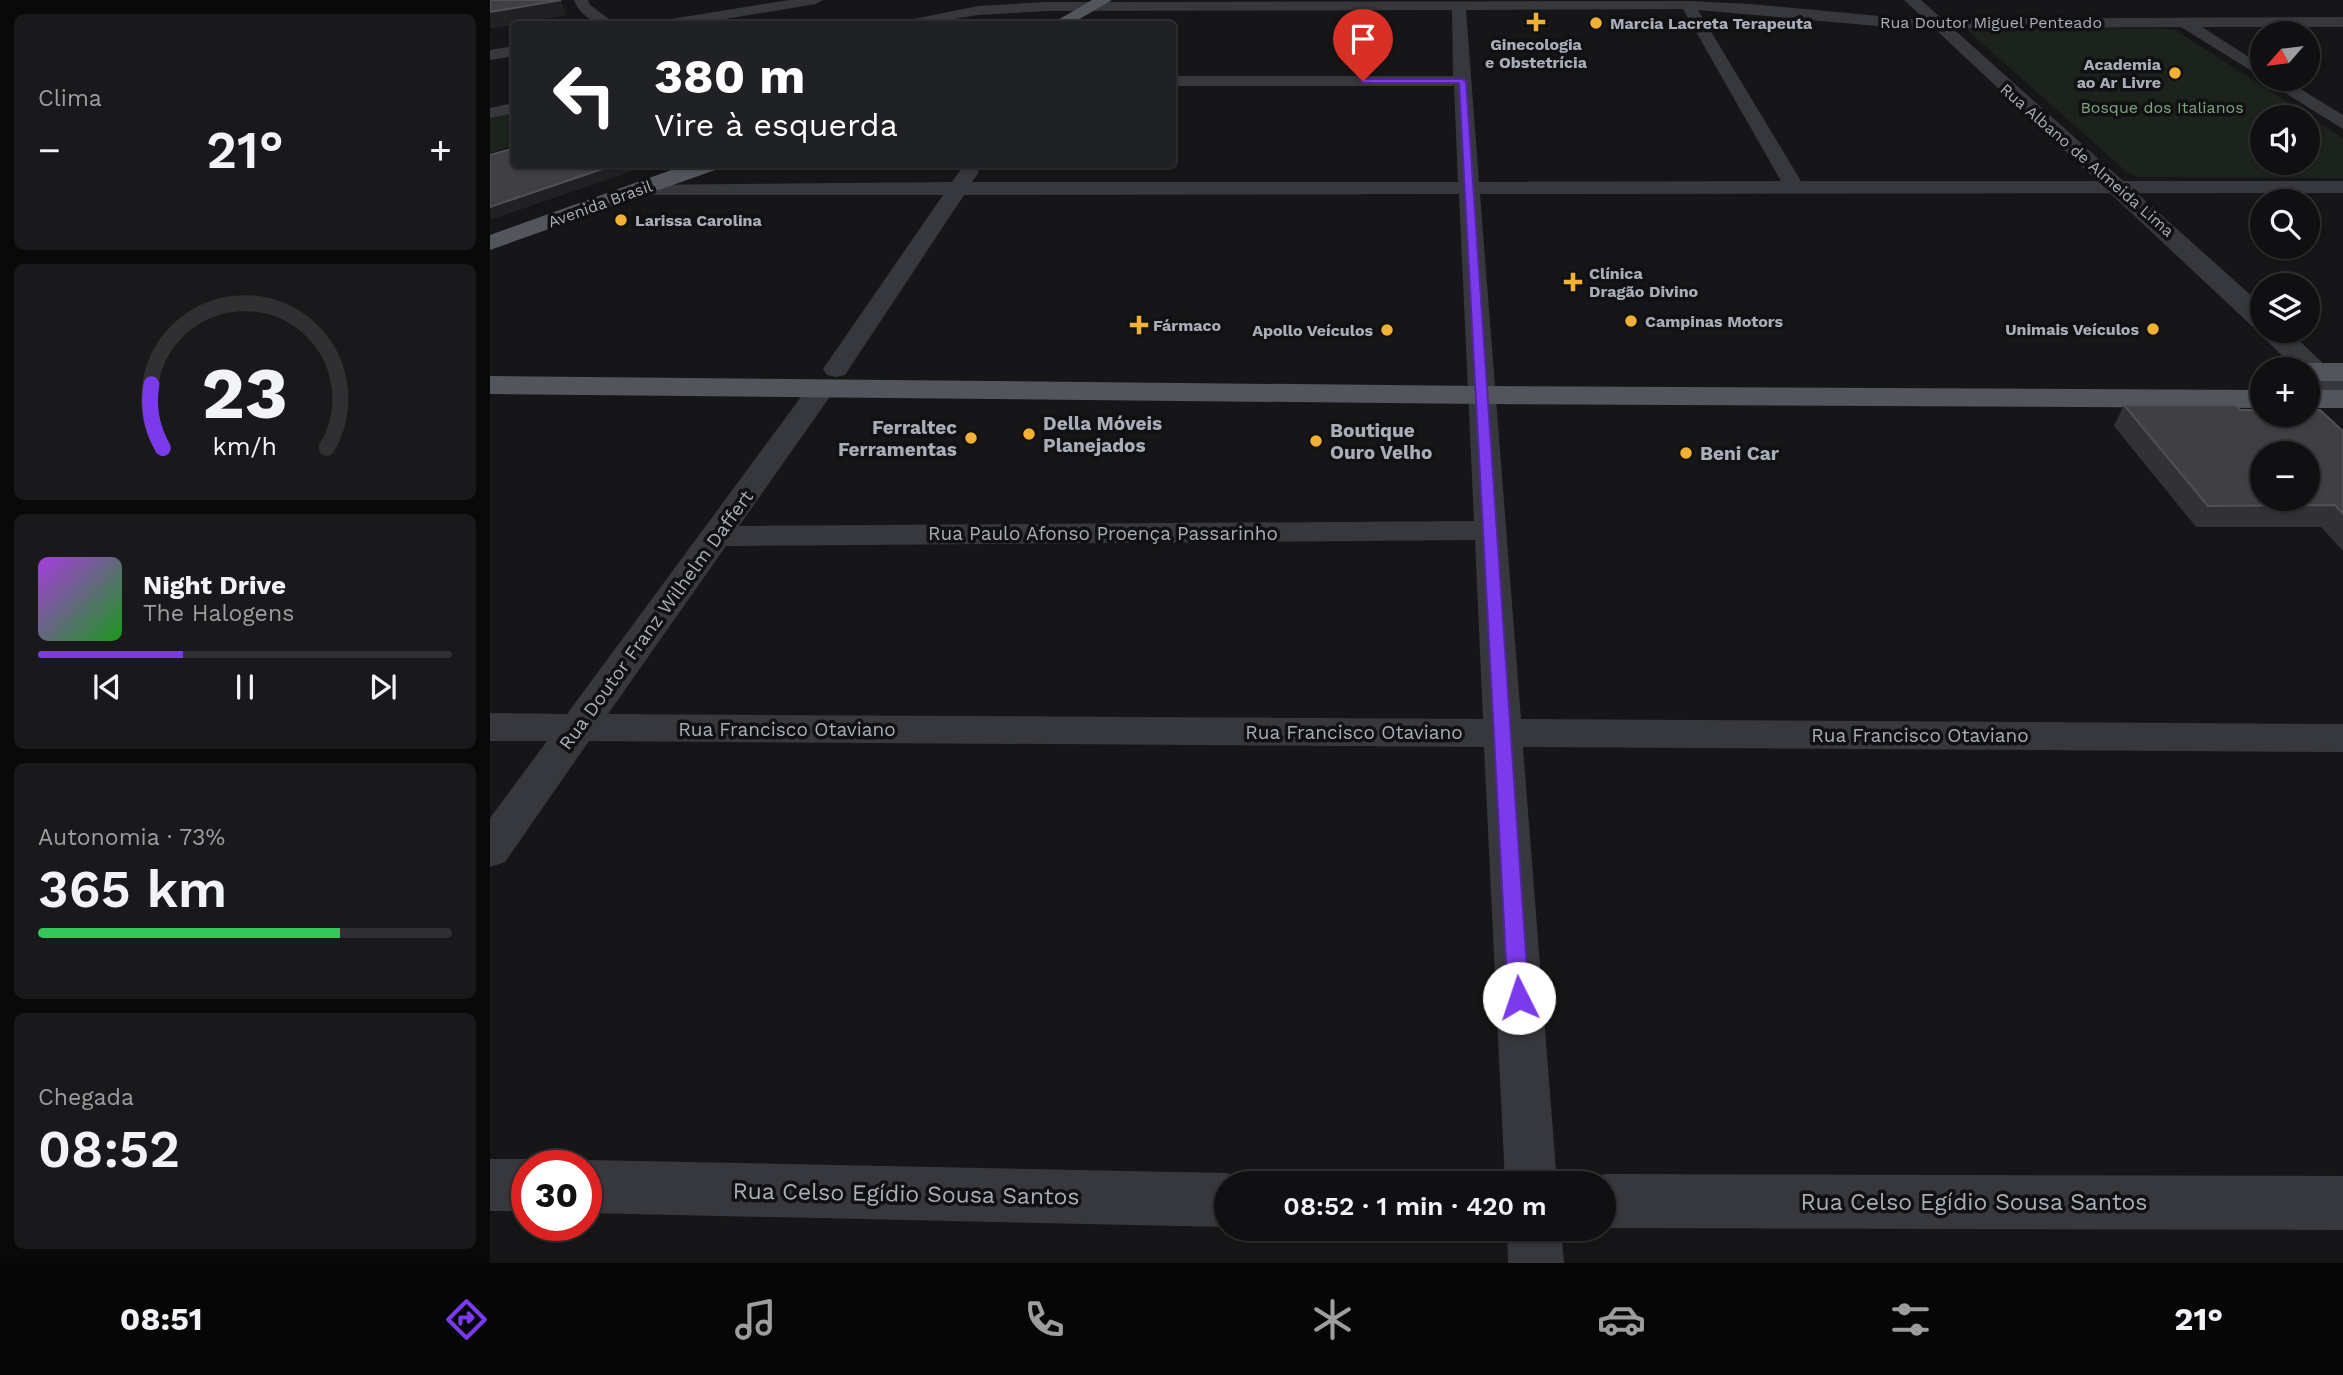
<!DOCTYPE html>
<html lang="pt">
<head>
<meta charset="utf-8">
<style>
	body { margin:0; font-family:"Work Sans",sans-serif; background:#19191b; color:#f1f3f6; height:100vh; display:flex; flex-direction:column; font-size:26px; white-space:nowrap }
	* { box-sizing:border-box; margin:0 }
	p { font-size:23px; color:#9c9d9f }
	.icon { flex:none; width:38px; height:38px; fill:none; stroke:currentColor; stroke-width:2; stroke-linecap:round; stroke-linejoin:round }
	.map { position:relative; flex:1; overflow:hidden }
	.panel { display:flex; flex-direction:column; gap:14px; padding:14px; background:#09090a; width:490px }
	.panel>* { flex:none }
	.guide { position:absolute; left:21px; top:21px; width:665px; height:147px; border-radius:7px; box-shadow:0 2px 5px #0004,0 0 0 2px #303032; background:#202124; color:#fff; overflow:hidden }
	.needle { width:46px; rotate:242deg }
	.fabs { position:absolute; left:1760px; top:21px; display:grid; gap:14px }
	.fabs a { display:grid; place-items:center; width:70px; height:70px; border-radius:50%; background:#101012; box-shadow:0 2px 5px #0004,0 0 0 2px #303032; font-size:35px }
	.speed { position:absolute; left:21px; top:1150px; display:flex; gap:14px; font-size:35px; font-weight:700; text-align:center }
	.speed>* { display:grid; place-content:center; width:91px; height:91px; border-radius:50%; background:#101012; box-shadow:0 2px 5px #0004,0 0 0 2px #303032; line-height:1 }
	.speed .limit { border:10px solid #d22; background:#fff; color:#111 }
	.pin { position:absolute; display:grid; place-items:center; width:60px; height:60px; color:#fff; margin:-72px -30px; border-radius:50% 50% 50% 0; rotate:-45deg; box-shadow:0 0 7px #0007 }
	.pin .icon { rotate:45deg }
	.me { position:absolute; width:77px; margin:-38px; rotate:356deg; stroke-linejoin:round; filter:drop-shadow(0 0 5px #0008) }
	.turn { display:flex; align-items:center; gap:24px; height:147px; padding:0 28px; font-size:32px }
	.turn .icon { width:91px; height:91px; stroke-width:2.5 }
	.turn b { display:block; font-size:49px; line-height:60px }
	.big { font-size:52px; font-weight:600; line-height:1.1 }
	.panel .widget { flex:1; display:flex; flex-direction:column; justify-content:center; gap:10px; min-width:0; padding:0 24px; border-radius:10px; background:#19191b }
	.panel .dial { align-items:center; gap:0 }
	.dial svg { height:182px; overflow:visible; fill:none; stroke:#303032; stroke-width:7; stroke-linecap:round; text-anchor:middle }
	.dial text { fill:#f1f3f6; stroke:none }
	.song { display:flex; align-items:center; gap:21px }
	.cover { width:84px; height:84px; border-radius:10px; background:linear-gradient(135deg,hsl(280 70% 55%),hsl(120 70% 35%)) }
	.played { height:7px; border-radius:4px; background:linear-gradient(90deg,#7c3aed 35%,#303032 35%) }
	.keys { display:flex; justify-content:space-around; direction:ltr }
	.heat { display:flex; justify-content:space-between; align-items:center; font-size:38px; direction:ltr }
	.charge { height:10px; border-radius:5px; background:linear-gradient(90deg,#34c759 73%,#303032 0) }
	.trip { position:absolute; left:724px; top:1171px; width:402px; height:70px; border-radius:35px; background:#101012; box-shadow:0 2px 5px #0004,0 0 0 2px #303032; font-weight:600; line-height:70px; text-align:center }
	.dock { display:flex; height:112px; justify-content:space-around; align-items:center; background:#060607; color:#9c9d9f }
	.dock .icon { width:49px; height:49px }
	.dock .on { color:#7c3aed }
	.dock b { font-size:32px; color:#f1f3f6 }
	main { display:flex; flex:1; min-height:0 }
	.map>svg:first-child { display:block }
	.green { fill:#1c231d; fill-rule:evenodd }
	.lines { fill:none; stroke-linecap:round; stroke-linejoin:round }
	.minor { fill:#37383d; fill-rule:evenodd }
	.tertiary { fill:#37383d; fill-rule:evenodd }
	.primary { fill:#53555c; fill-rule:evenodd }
	.wall { fill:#323236 }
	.shaded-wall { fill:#212124 }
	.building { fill:#3f3f44; stroke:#4f5156; stroke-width:2; fill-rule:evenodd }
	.route { fill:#7c3aed; stroke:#51269a; stroke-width:2 }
	.poi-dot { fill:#f2b134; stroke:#111113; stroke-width:2.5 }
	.labels { text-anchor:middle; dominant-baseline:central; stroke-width:7; stroke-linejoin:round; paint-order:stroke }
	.far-street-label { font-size:16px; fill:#a8adb8; stroke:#111113 }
	.far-poi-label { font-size:16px; font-weight:bold; fill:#a8adb8; stroke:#111113; text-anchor:start }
	.far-park-label { font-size:16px; fill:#7fa381; stroke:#111113 }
	.poi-label { font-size:19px; font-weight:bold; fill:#a8adb8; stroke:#111113; text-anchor:start }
	.street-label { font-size:19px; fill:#a8adb8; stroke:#111113 }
	.near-street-label { font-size:23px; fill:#a8adb8; stroke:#111113 }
</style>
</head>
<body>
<main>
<section class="panel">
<div class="widget"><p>Clima</p>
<div class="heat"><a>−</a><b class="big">21°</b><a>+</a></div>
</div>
<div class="widget dial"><svg viewBox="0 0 100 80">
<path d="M14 69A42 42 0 1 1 86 69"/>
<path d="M14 69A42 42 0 0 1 9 41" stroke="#7c3aed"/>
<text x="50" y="56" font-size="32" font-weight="700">23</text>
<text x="50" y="72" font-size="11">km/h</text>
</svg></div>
<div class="widget">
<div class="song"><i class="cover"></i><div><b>Night Drive</b><p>The Halogens</p></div></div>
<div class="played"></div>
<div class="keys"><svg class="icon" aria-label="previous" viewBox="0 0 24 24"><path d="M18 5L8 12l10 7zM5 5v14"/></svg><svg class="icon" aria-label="pause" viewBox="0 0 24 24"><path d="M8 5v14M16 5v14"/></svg><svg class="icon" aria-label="next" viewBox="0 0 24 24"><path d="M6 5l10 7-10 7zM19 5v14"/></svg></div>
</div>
<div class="widget"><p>Autonomia · 73%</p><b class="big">365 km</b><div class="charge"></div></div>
<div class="widget"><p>Chegada</p><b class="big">08:52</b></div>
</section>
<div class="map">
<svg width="1853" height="1263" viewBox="0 0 1853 1263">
	<rect width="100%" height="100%" fill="#161618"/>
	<path class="green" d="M1671,28L1687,31L1853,138V178L1647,177L1638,173L1477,30ZM1773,117H1818V163H1773Z
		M24,111V145L0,153V117Z"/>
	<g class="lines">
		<path class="minor" d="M84,0H98L100,5L126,24C108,26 91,18 84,0Z
			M299,0H333L326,4L205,24H173L181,19Z
			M1198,1L1260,4L1421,19L1853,17V27H1712L1773,66V78L1691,27L1421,29L1208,10L1311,181H1853V193L990,194L1031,719L1853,724V752L1033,747L1067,1183H1015L994,747L99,741L15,862L0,867V818L57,741H0V713L77,714L322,382L332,380L342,382L346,388L249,526L984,521L969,194L474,195L355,375L346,377L337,375L333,369L453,195H150L143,193L140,189L143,185L462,182L472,168H486L489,172L482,182H968L964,86H682V76H963L962,10L557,11L488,15L435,24H411L414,21L488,6L557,2ZM1193,9L1291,181L989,182L976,10ZM985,540L993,719L118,714L236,546Z
			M24,46V56L0,60V50Z
			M1773,79H1794L1853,115V129Z
			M24,103V113L0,118V108Z
			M1826,364L1835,366L1853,381V403L1843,401L1818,379V369H1815Z
			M0,1159H37L54,1166H37V1211H0Z
			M96,1160L737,1173L757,1183H737V1227L96,1213V1166H82Z
			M1115,1174L1853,1176V1230L1115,1228V1183H1096Z
			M1017,1228H1071L1074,1263H1018Z"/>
		<path class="tertiary" d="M1414,0H1431L1773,306V331H1799L1836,366L1841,372L1836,378L1826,381L1818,379V369H1806L1773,337L1769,331L1771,329L1763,327Z"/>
		<path class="primary" d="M602,0H622L581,24H561Z
			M198,164H231L228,169L0,250V235Z
			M1818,363H1853V381H1818V369H1805L1808,366Z
			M0,376L991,386L1773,390V408L991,404L0,394Z
			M1818,390H1853V408H1818Z"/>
	</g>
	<path class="wall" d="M1634,405L1750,410L1853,431V551L1831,527H1706L1624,426Z"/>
	<path class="shaded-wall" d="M71,0L77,15L0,29V12Z
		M127,164H163L0,220V207Z"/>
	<path class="building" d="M0,0H71L0,12Z
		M24,148V164H127L0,207V155Z
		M1634,405H1746L1750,410H1773V415H1818V410H1830L1853,431V514L1845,505L1718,506ZM1773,453H1818V499H1773Z"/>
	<path class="route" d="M870,79H972L976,81L1039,998L1036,1004L1029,1007L1021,1004L1018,998L969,83H873Z"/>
	<g class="poi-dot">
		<path d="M1042.5 11.5h7v7h7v7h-7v7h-7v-7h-7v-7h7z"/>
		<circle cx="1106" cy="23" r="7"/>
		<circle cx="1685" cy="73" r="7"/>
		<circle cx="131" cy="220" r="7"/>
		<path d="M1079.5 271.5h7v7h7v7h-7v7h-7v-7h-7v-7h7z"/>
		<circle cx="1141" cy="321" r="7"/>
		<path d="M645.5 314.5h7v7h7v7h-7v7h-7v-7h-7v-7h7z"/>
		<circle cx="1663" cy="329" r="7"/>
		<circle cx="897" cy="330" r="7"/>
		<circle cx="539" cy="434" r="7"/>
		<circle cx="481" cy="438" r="7"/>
		<circle cx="826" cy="441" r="7"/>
		<circle cx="1196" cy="453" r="7"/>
	</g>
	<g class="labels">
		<g class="far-street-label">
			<text x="1501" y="22">Rua Doutor Miguel Penteado</text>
			<text transform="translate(1597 160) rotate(41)">Rua Albano de Almeida Lima</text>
			<text transform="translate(110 204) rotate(-20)">Avenida Brasil</text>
		</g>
		<g class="far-poi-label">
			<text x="1120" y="23">Marcia Lacreta Terapeuta</text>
			<text x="1046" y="44" text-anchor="middle">Ginecologia<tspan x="1046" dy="18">e Obstetrícia</tspan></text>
			<text x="1671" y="64" text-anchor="end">Academia<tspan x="1671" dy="18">ao Ar Livre</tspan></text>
			<text x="145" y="220">Larissa Carolina</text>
			<text x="1099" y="273">Clínica<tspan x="1099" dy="18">Dragão Divino</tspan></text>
			<text x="1155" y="321">Campinas Motors</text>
			<text x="663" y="325">Fármaco</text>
			<text x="1649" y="329" text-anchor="end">Unimais Veículos</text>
			<text x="883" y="330" text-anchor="end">Apollo Veículos</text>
		</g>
		<g class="far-park-label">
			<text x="1672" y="107">Bosque dos Italianos</text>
		</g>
		<g class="poi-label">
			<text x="553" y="423">Della Móveis<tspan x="553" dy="22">Planejados</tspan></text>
			<text x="467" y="427" text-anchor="end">Ferraltec<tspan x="467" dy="22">Ferramentas</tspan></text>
			<text x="840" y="430">Boutique<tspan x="840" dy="22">Ouro Velho</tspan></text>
			<text x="1210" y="453">Beni Car</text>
		</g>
		<g class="street-label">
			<text x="613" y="533">Rua Paulo Afonso Proença Passarinho</text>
			<text transform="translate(166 620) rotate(-54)">Rua Doutor Franz Wilhelm Daffert</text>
			<text x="297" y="729">Rua Francisco Otaviano</text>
			<text x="864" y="732">Rua Francisco Otaviano</text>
			<text x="1430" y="735">Rua Francisco Otaviano</text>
		</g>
		<g class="near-street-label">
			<text transform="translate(416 1194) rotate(1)">Rua Celso Egídio Sousa Santos</text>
			<text x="1484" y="1202">Rua Celso Egídio Sousa Santos</text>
		</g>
	</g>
</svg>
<div class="fabs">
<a><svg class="needle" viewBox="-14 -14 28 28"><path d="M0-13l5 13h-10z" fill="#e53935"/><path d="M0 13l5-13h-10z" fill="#9c9d9f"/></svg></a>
<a><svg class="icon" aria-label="sound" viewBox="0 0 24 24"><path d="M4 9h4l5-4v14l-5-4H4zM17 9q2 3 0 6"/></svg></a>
<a><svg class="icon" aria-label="search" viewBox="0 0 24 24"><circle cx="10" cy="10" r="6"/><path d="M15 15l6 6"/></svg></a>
<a><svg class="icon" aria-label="layers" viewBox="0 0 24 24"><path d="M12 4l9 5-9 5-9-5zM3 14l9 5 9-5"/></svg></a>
<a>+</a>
<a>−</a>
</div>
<div class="speed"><div class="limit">30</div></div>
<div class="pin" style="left:873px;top:81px;background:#d93025"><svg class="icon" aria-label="arrive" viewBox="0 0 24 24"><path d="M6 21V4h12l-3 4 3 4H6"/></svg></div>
<svg class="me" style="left:1029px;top:998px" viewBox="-20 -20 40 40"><circle r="19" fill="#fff"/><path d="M0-13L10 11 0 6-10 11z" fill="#7c3aed"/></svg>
<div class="trip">08:52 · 1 min · 420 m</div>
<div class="guide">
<div class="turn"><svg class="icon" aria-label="left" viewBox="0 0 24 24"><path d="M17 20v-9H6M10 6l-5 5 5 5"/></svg><div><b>380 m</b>Vire à esquerda</div></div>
</div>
</div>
</main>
<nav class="dock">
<b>08:51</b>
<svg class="icon on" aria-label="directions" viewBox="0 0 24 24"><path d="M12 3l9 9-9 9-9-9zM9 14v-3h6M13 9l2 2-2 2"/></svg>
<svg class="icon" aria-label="music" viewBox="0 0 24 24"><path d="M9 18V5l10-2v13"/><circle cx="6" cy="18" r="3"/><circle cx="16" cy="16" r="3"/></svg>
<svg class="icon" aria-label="phone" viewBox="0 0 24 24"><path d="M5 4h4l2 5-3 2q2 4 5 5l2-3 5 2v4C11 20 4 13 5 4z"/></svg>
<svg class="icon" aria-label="climate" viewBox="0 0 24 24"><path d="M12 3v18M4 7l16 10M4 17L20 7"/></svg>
<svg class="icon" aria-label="car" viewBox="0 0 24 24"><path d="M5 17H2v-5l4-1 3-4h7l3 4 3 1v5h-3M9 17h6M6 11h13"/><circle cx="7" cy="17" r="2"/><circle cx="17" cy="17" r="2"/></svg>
<svg class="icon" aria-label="filters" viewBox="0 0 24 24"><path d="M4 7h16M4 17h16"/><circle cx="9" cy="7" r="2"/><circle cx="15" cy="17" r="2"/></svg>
<b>21°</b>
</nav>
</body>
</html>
